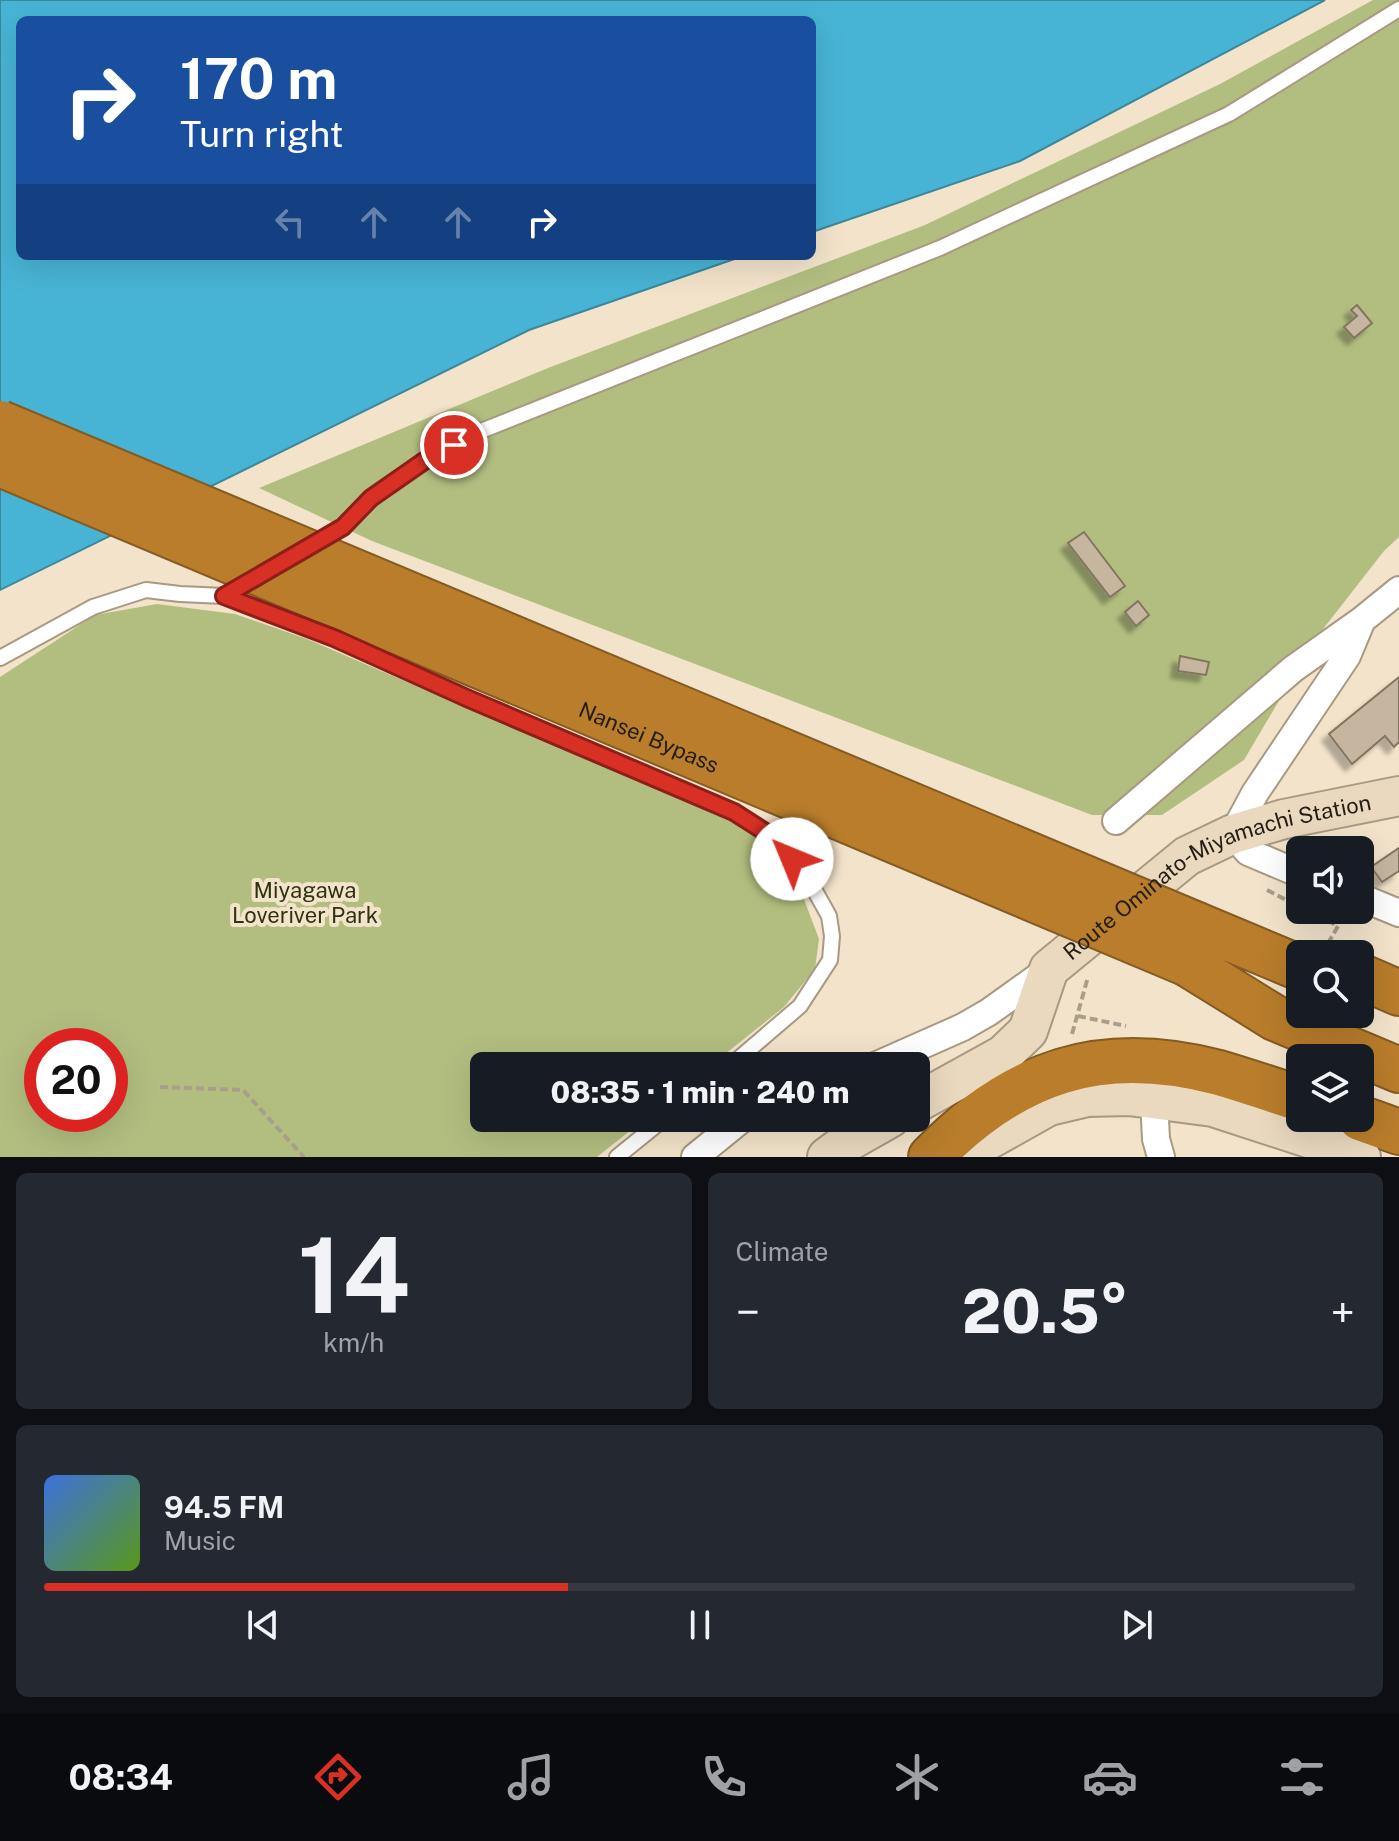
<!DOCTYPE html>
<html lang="en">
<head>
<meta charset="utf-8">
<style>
	body { margin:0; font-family:"Public Sans",sans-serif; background:#242831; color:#f1f3f6; height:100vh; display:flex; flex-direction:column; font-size:30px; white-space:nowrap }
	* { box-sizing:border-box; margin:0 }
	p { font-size:26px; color:#9ea1a6 }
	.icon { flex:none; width:44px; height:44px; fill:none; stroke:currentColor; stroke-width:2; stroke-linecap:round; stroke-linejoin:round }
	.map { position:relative; height:1157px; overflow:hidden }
	.panel { display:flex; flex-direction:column; gap:16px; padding:16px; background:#0d0f14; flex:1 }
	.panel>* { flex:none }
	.top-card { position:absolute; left:16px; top:16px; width:800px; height:244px; border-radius:12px; box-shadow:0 8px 32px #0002; background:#1a4fa0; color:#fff; overflow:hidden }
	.buttons { position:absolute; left:1286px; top:836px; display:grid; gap:16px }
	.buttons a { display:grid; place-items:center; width:88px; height:88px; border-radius:12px; background:#171b24; box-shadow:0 8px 32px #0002; font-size:40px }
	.speed { position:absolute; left:24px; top:1028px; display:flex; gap:16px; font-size:40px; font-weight:700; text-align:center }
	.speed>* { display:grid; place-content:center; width:104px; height:104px; border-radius:50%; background:#171b24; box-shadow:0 8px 32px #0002; line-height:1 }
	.speed .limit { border:12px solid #d22; background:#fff; color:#111 }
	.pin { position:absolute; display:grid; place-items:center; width:68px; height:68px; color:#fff; margin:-34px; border:4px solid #fff; border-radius:50%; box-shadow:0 2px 8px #0007 }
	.me { position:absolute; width:88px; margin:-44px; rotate:315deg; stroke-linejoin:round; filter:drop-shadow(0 0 6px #0008) }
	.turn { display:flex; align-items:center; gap:28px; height:168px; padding:0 32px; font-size:36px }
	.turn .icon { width:104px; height:104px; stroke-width:2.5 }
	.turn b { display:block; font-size:56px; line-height:68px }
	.lanes { display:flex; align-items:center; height:76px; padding:0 32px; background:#0003; justify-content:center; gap:40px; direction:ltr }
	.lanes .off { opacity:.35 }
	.big { font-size:60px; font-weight:800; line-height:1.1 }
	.panel .tile { flex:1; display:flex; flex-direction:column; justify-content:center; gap:12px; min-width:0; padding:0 28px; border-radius:12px; background:#242831 }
	.panel .dial { align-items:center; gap:0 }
	.dial b { font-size:104px; line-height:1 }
	.song { display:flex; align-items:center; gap:24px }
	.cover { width:96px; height:96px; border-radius:12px; background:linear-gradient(135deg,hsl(220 70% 55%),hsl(90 70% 35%)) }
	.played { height:8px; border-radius:4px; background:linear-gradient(90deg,#d93025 40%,#363941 40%) }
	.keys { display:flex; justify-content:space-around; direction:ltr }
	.heat { display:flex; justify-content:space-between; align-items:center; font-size:44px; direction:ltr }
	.panel .tiles { flex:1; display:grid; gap:16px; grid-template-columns:1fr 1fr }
	.tile:last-child { grid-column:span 2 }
	.trip { position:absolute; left:470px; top:1052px; width:460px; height:80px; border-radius:12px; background:#171b24; box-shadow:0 8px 32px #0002; font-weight:800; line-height:80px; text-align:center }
	.tabs { display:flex; height:128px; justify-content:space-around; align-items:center; background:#090b0e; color:#9ea1a6 }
	.tabs .icon { width:56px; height:56px }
	.tabs .current { color:#d93025 }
	.tabs b { font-size:36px; color:#f1f3f6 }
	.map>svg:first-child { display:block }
	.green { fill:#b2be80; fill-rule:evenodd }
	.water { fill:#48b4d5; stroke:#3d879b; stroke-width:2 }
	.building { fill:#c6b69f; stroke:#83755f; stroke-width:2; filter:url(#shadow) }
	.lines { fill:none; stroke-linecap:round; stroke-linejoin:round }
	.lane-casing { stroke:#a89982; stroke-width:18 }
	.street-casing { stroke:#a89982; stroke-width:30 }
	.secondary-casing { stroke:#a89982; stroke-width:42 }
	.highway-casing { stroke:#845b23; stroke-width:48 }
	.path { stroke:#aa9e8b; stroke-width:4; stroke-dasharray:8 4; stroke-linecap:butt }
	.lane { stroke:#fff; stroke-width:14 }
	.street { stroke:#fff; stroke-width:26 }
	.secondary { stroke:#ead8bf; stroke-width:38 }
	.highway { stroke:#b97d2b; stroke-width:44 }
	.highway-bridge-casing { stroke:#845b23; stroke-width:48; stroke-linecap:butt }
	.highway-bridge { stroke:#b97d2b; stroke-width:44 }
	.route-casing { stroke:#8d1f18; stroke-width:20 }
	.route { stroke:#d93025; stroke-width:14 }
	.labels { text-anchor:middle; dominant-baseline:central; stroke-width:8; stroke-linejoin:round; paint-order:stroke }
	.street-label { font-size:22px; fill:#231d14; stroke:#f3e3cb }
	.park-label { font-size:22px; fill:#2d3310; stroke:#f3e3cb }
</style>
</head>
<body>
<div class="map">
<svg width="1399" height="1157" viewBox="0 0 1399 1157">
	<defs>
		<filter id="shadow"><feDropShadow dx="-7" dy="7" stdDeviation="2" flood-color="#0004"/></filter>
	</defs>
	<rect width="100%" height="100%" fill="#f3e3cb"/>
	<path class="green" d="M1373,0H1399V537L1384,551L1316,638L1244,760L1162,815H1092L372,541L259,488L548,368L925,225L1220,84Z
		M157,604L235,614L307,639L740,825L772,848L802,894L819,939L815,969L784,1007L710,1066H484V1118H646L597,1157H0V677L95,615ZM42,1046H110V1114H42Z"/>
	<path class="water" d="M0,0H1325L1020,161L812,232V20H20V256H743L529,330L0,590Z"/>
	<path class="building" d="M1357,305L1372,323L1354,338L1344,327L1357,316L1351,310Z
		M1084,532L1125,586L1110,597L1068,543Z
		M1138,601L1149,615L1136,626L1125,612Z
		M1180,656L1209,662L1206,675L1178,671Z
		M1399,677V742L1394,747L1385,736L1352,764L1329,734Z
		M1399,848V871L1382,882L1371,867Z"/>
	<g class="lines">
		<defs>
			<path id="lane" d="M311,545L343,527L371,498L427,459L481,431L940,248L1229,114L1399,9
				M224,596L251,580
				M0,658L93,607L146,590L180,594L224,596L334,638L469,699L734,812L773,837L810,882L829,916L832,936L830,960L800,1006L730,1066
				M617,1157L665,1118"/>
			<path id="street" d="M1116,821L1293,669L1362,620L1399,590
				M1300,874L1248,852L1233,834L1255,793L1347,656L1362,620
				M1360,897L1399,913
				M875,1066L963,1027L989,1012L1049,969
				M1154,1099L1156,1139L1161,1157
				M695,1157L743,1118"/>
			<g id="secondary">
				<path id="s1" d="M916,1103L1003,1055L1028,1031L1049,969L1187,856L1233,834L1284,819L1399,796"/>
				<path d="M827,1157L846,1143L890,1118"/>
				<path d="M968,1157L981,1144L1049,1106L1087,1097L1129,1096L1213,1107L1336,1147L1361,1157"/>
			</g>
			<path id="highway" d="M1197,925L1300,968
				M1188,964L1275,1018L1399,1070
				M1360,976L1399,993
				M1360,1118L1399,1132
				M931,1157C1015,1071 1101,1042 1219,1073C1246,1081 1273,1090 1300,1099"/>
		</defs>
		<use href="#lane" class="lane-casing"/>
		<use href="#street" class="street-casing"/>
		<use href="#secondary" class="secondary-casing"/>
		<use href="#highway" class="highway-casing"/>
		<path class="path" d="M1267,890L1300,907
			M1306,910L1338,926L1326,947
			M1078,1016L1126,1026
			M1072,1034L1088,977
			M160,1087L243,1090L304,1157"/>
		<use href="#lane" class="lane"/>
		<use href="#street" class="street"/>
		<use href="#secondary" class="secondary"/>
		<use href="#highway" class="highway"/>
		<defs>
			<g id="highway-bridge">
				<path d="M0,423L1197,925"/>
				<path id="s2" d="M0,464L1188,964"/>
			</g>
		</defs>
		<use href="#highway-bridge" class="highway-bridge-casing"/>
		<use href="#highway-bridge" class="highway-bridge"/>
	</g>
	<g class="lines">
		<defs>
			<path id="route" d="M454,445L427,459L371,498L343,527L224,596L334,638L469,699L734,812L773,837L792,859"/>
		</defs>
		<use href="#route" class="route-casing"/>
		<use href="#route" class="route"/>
	</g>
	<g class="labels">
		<g class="street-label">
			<text stroke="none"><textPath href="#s2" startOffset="704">Nansei Bypass</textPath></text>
			<text stroke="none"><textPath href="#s1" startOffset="396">Route Ominato-Miyamachi Station</textPath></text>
		</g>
		<g class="park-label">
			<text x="305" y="890">Miyagawa<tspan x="305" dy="25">Loveriver Park</tspan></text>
		</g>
	</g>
</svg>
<div class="buttons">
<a><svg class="icon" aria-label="sound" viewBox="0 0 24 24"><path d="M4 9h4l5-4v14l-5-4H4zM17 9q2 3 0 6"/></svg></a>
<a><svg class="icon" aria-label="search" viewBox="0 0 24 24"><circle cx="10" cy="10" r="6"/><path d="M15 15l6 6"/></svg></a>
<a><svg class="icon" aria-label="layers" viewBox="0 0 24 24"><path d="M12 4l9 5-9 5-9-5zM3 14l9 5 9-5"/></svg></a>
</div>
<div class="speed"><div class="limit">20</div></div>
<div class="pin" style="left:454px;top:445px;background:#d93025"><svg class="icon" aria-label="arrive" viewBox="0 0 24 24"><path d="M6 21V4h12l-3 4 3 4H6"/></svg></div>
<svg class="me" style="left:792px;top:859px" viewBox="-20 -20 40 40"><circle r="19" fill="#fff"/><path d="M0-13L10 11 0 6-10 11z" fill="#d93025"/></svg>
<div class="trip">08:35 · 1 min · 240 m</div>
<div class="top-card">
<div class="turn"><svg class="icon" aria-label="right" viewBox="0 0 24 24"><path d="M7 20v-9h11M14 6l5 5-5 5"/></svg><div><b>170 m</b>Turn right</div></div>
<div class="lanes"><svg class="icon off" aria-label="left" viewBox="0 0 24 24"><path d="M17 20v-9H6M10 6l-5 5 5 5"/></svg><svg class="icon off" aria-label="ahead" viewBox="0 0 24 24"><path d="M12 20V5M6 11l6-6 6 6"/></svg><svg class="icon off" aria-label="ahead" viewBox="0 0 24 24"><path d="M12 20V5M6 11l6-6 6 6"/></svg><svg class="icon" aria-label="right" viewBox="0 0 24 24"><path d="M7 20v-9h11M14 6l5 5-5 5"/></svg></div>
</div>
</div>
<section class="panel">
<div class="tiles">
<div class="tile dial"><b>14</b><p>km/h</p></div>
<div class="tile"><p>Climate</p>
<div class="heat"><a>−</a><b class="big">20.5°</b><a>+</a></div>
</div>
<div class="tile">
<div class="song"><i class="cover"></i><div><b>94.5 FM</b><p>Music</p></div></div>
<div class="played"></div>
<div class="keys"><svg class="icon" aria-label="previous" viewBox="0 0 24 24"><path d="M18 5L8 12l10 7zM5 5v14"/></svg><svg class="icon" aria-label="pause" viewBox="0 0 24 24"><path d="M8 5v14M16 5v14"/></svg><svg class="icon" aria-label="next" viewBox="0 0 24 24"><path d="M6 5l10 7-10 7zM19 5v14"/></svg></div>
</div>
</div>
</section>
<nav class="tabs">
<b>08:34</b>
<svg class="icon current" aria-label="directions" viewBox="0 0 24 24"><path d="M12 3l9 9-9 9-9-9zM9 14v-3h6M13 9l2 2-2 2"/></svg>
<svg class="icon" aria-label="music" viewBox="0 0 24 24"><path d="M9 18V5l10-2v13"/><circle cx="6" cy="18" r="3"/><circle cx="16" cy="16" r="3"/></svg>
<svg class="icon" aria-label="phone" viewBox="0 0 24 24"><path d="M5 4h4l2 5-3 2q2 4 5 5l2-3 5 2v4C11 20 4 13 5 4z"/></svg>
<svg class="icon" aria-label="climate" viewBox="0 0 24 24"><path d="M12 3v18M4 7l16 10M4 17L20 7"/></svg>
<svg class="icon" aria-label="car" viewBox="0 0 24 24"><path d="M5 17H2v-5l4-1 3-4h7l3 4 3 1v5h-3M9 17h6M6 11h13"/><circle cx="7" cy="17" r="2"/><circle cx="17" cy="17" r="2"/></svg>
<svg class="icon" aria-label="filters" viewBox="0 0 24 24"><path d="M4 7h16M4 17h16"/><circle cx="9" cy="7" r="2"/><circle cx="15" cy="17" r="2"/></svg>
</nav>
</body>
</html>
